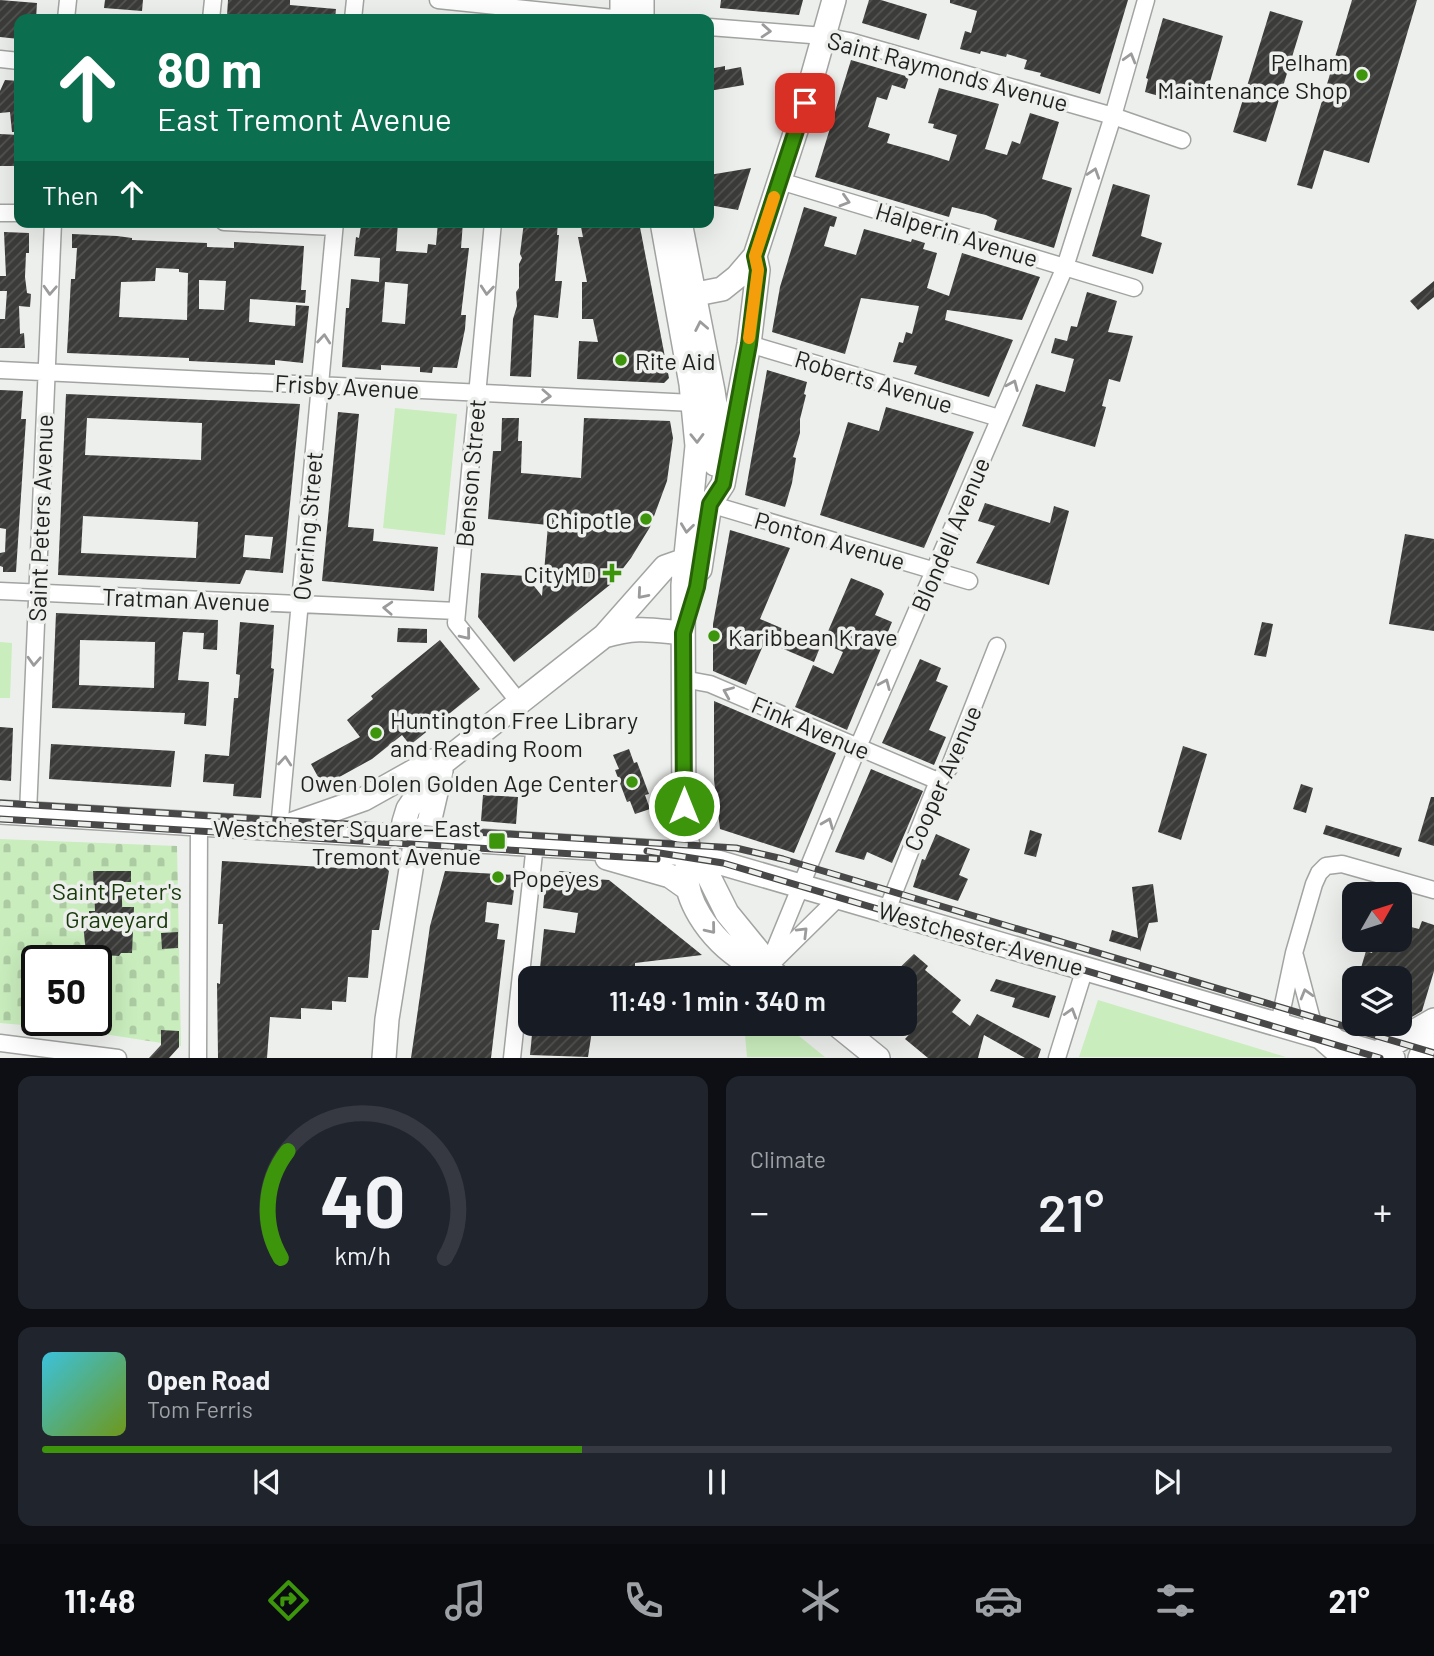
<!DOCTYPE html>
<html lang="en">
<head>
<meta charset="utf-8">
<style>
	body { margin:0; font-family:Barlow,sans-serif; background:#20242c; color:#f1f3f6; height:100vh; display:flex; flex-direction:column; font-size:26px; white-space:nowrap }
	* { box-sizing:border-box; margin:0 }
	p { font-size:23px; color:#9ea1a6 }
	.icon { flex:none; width:38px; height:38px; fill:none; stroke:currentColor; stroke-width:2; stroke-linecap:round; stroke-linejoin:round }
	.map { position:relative; height:1058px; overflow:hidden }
	.drawer { display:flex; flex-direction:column; gap:18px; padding:18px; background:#0d0f14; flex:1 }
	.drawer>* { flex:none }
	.guide { position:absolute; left:14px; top:14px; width:700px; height:214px; border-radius:14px; box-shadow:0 7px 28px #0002; background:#0b6e4f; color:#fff; overflow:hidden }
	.needle { width:46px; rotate:51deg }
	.tools { position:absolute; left:1342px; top:882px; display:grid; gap:14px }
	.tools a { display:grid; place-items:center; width:70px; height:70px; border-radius:14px; background:#171b24; box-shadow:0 7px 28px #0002; font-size:35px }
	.speed { position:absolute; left:21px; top:945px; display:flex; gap:14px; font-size:35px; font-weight:700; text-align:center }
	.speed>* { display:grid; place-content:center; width:91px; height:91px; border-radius:50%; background:#171b24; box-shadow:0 7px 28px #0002; line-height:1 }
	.speed .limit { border:4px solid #111; border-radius:10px; background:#fff; color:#111 }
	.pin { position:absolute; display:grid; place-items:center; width:60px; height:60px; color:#fff; margin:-30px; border-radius:14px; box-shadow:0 4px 10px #0006 }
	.me { position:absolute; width:77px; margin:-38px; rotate:0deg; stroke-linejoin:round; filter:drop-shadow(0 0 5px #0008) }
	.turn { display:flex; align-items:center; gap:24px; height:147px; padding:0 28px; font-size:32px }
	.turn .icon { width:91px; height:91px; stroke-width:2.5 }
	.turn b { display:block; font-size:49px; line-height:60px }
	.then { display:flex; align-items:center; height:66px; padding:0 28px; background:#0003; gap:14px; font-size:26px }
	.big { font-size:52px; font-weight:600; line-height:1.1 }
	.drawer .tile { flex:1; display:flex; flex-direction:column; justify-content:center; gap:10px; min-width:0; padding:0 24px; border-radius:14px; background:#20242c }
	.drawer .dial { align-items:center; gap:0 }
	.dial svg { height:182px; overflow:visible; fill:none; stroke:#363941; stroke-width:7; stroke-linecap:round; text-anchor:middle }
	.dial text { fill:#f1f3f6; stroke:none }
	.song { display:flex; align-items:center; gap:21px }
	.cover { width:84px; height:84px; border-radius:10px; background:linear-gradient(135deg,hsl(190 70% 55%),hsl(80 70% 35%)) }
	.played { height:7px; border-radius:4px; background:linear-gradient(90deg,#3c950b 40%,#363941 40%) }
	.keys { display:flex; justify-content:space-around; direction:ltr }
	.heat { display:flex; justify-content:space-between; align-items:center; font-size:38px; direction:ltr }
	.drawer .tiles { flex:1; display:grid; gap:18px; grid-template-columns:1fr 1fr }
	.tile:last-child { grid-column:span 2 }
	.trip { position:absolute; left:518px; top:966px; width:399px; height:70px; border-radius:14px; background:#171b24; box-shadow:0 7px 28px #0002; font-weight:600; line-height:70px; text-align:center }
	.dock { display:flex; height:112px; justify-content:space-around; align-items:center; background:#090b0e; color:#9ea1a6 }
	.dock .icon { width:49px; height:49px }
	.dock .active { color:#3c950b }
	.dock b { font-size:32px; color:#f1f3f6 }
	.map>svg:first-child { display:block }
	.green { fill:#c9edbd }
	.cemetery { fill:url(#cemetery-stones); fill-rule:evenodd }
	.building { fill:url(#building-hatch); fill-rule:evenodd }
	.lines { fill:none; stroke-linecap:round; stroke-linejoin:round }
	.street-casing { stroke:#a2a4a2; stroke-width:19 }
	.secondary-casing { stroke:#a2a4a2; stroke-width:26 }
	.highway-casing { stroke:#a2a4a2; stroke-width:33 }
	.street { stroke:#fff; stroke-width:16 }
	.secondary { stroke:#fff; stroke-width:23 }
	.highway { stroke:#fff; stroke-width:30 }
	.rail-casing { stroke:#474847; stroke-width:7 }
	.rail { stroke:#edefec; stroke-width:4.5; stroke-dasharray:13; stroke-linecap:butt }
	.oneway { stroke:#9a9b9a }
	.route-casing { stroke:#276107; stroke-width:18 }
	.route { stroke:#3c950b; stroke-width:12 }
	.slow { stroke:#f59e0b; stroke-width:12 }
	.poi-dot { fill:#3c950b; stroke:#edefec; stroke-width:2.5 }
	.labels { text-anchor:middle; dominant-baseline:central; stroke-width:7; stroke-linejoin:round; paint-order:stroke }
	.poi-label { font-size:24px; fill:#1f201f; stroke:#edefec; text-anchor:end }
	.street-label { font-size:24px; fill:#1f201f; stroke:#edefec }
	.park-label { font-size:24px; fill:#183a0b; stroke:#edefec }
</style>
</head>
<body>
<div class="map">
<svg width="1434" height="1058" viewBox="0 0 1434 1058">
	<defs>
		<pattern id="cemetery-stones" width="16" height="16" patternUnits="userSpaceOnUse" patternTransform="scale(1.75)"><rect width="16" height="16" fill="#c9edbd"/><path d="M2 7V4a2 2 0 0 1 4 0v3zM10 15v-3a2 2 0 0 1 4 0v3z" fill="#accba2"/></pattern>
		<pattern id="building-hatch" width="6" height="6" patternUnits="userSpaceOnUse" patternTransform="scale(1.75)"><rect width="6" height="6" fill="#3b3c3a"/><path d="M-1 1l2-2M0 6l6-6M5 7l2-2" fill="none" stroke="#555654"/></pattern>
	</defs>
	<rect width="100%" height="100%" fill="#edefec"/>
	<path class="green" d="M395,408L457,414L445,535L383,528Z
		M0,642L12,643L10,698H0Z
		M1098,1000L1286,1057H1079Z
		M744,1024H784L825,1057H747Z"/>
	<path class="cemetery" d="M0,839L177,846L181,1046L78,1030L0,1023ZM37,961H96V1020H37Z"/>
	<path class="building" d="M0,0L37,3L36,19H19V39L0,37Z
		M105,0H143L142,11L104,8Z
		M228,0H290V5L336,9L335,19H268L227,16Z
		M721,0H803L799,15L720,8Z
		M869,0H881L927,14L919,40L862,23Z
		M950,0H1128L1100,94L1040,76L1041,73L1024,69L1027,60L1007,54L1006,57L981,51L980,54L960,49L965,31L971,33L977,11L950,3Z
		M1352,0H1417L1369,163L1324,150L1312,189L1297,185Z
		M1270,11L1303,21L1266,142L1233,132Z
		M1163,18L1223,36L1206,96L1180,88L1176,101L1145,92L1148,79L1146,78Z
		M851,60L909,77L905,89L892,85L887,100L877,97L868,127L890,134L887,143L930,155L949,161L957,135L933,128L934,124L928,123L939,88L999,104L985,149L1007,155L1012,141L1020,144L1030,113L1059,122L1042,179L1072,188L1054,248L994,230L997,220L986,215L952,207L949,217L815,177Z
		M725,66V70L741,67L744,85L709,91V69Z
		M5,80L19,81V132H12L10,112L0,113V91Z
		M0,134L19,135V166H0Z
		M751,168L738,210L709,205V175Z
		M1113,184L1150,195L1141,236L1162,243L1153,274L1092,256Z
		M804,207L837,217L834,227L830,226L824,246L856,255L864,229L911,242L912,239L925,243L923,249L937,253L927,288L949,296L962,253L1040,277L1022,320L947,310L945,320L1013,340L989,397L914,374L917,366L893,362L899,342L903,343L906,332L912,334L919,306L861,298L845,354L772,332L780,287Z
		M365,222H398L396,251L427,253L428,244L436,245L438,222H463L461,248H469L461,315H466L465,329L457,368L433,367L432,373L420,372V367L381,365V370L342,367L346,308H349L351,279L379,282L380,258L354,256L356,237L359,238L361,226ZM385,282L408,284L405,324L382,322Z
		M524,222H558L557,235H559L555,281H562L558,318L534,315L531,377L510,376L513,319L517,306L516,292L519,288V264L522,258L520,254Z
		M580,222H639L669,378L664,383L577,379L579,341L598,342L593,319H582V282H587L578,237H583Z
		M4,232L29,233V253H26L25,277L27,293L31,294L30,307L19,306L20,334L24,333L25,348H0V319H5L7,291H0V276H6Z
		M72,234L117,236L132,238V240L207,243V247L234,248V242L304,246L301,290H306L305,303L250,299L249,322L295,326L296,305L309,306L303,363L275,360V365L189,361V358L67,353L71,279H75L77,248H72ZM156,268L179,269V272L188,273L187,320L119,317L121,282L155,281ZM199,280L226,281L224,310L199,309Z
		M1434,281V297L1418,310L1410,301Z
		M1087,292L1117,301L1108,332L1133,336L1120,382L1109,379L1102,406L1106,407L1095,447L1022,426L1036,384L1065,392L1074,359L1051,353L1055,338L1067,341L1071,326L1077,327Z
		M767,370L807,382L804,394L806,395L800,419V433L793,457L796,458L792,483L785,507L745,495Z
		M0,390L23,391L21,419H26L16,572H3V567L0,566V553L5,552L6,529L0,528Z
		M66,394L300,404L283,573L246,570L240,584L58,575ZM87,418L202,423L201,460L85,455ZM83,516L198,522L196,558L81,553ZM245,535L273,537L270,559L243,557Z
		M886,407L974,432L924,548L820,515L848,422L879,431Z
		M338,412L359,414L348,527L374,529L373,541L438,547L434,591L322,581Z
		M502,418H519L518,441H522L521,473L581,478L584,418L670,421L673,438L667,481L650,527L631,558L611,584L514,662L478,617L481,573L526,576L542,596L548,525L488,519L493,451H501Z
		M985,503L1050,523L1054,506L1069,511L1049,585L976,563L995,526L978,521Z
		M730,530L790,548L760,619L821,645L814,662L765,641L746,685L713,671V624Z
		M1405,534L1434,539V631L1389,624Z
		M851,578L881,590L884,594L875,615L892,622L847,730L795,707L813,665L833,674L843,652L823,643Z
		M56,613L218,620L217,650L203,649L204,633L183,632L178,680L209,682L206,726L184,724L185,713L52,708ZM80,640L155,642L154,688L79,685Z
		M240,622L274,625L271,668L274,669L261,798L233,796L234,784L203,782L205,754L229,756L234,698H238L240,675L236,674Z
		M1262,622L1273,624L1266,657L1254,655Z
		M398,628L427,629V643L397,642Z
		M440,640L480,689L410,745L402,735L372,759L323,786L311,764L360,737L347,720L373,699L371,696Z
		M920,659L941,668L936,681L948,686L929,730L946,737L934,765L882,743Z
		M714,701L836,753L794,853L720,829L714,780Z
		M0,727L13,728L11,781L0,780Z
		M51,744L175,751L171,787L49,779Z
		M1183,746L1207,754L1181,840L1158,832Z
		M629,749L634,763L637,762L649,794L645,795L650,809L635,814L630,801L627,802L615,770L619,769L613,755Z
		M871,769L923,791L892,863L867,852L864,860L835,852Z
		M1301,784L1313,788L1306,813L1293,809Z
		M483,795L518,797L516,824L481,821Z
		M1431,797H1434V846L1418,841Z
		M1326,825L1402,848L1399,857L1323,834Z
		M1030,830L1042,834L1036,857L1024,854Z
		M936,834L970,849L959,875L968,879L958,901L913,887L922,859L925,860Z
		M222,861L358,869V865L385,867L389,871L379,930H372L368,978L348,977L346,1002L332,1001V1010L301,1008V1019L270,1017L267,1058H218L217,983L220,984L223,924H218Z
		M93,871H131V882H122V907H134L132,953H121L119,956L86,954L83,923H89V911H95Z
		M445,871L516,875L512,905L487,902L485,922L499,924L497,939L505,940L491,1058H411L430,926Z
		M559,871L581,873L580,878L609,880L702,955L635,963V978H539L544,929L575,933L578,913L543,908L546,877H558Z
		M1153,884L1158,922L1149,923L1140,952V950L1109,941L1112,930L1138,938L1132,887Z
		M1422,921L1434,925V971L1422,1011L1400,1024V978H1358L1366,951L1372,953L1374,947L1380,944L1389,946L1390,942L1395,943L1396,940H1400V933L1411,927L1419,929Z
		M178,932V948L162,949L161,933Z
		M914,954L928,966L925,970L961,1000L952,1012L970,1026L977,1014L1041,1049L1038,1058H1025L984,1035L978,1058H928L905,1039L913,1030L905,1023V978H889Z
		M996,979L1056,996L1049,1018L1012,1007L1015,998L990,991Z
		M533,1024H593L588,1057L530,1055Z
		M161,1030L179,1031V1047L169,1058H149L161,1045Z"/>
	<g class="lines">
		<defs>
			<path id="street" d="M438,0L623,19
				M66,19L68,0
				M211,19L213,0
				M353,19L355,0
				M709,27L824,36L849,41L1113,116L1182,140
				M0,59L19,61
				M780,181L1134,288
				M0,213H19
				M224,222L334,227
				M493,222L456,623L519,702
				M749,344L999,418
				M0,370L694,403
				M703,502L969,581
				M0,591L457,611
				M683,679L710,684L938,781
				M28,813L53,222
				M279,829L335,222
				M887,910L938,781L949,768L997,646
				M1295,956L1316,1035
				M774,961L839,897
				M767,968L858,747L1065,267L1113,116L1146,0
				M1279,1024L1294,953L1314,884L1319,873L1326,866L1342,864L1434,890
				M0,1043L118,1058
				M198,1058L199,824
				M512,1058L535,844
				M1057,1058L1085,968"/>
			<path id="secondary" d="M642,0V19
				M622,19V0
				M662,222L691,384L697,446L683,585L684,829L690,854L706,871L727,913L758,951L767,968L780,978
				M680,222L713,391L717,418L715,464
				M676,298L722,289L737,277L755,256L805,103L834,0
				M700,569L710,504L723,484L749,344L758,270L755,256
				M604,636C637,626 651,630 683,633
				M0,812L690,854L1393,1058
				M290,825L364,799L432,761L444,759
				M416,838L404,822L408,809L435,769L604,636L665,567L702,554
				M416,838L429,823L441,771
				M690,854C675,895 712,941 746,962C752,966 761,966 767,968
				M607,858L670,876L687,888
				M836,1024L878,1058
				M1377,1053L1434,1020
				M384,1058L387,1019L416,838
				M1420,1058L1434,1023"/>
			<path id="highway" d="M1326,1037L1350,1058"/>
		</defs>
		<use href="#street" class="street-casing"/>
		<use href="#secondary" class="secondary-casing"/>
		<use href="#highway" class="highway-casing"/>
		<use href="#street" class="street"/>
		<use href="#secondary" class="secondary"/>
		<use href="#highway" class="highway"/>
		<defs>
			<path id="rail" d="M0,803L736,848L783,859L1434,1053
				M0,819L657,859
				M647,851L723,863L1380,1058"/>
		</defs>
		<use href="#rail" class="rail-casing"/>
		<use href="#rail" class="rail"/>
	</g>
	<defs><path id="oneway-chevron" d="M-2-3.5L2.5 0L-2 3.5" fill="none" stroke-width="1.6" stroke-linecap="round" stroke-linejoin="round" transform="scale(1.75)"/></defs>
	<g class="oneway">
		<use href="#oneway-chevron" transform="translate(766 31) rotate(4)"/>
		<use href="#oneway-chevron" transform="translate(1130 58) rotate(-74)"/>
		<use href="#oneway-chevron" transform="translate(1094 173) rotate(-72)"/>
		<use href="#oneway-chevron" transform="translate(845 201) rotate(17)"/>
		<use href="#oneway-chevron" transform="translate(50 290) rotate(93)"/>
		<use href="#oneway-chevron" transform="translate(487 290) rotate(95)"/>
		<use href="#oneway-chevron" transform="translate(701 326) rotate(-101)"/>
		<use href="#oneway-chevron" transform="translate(324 339) rotate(-85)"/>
		<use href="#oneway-chevron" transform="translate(1013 385) rotate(-67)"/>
		<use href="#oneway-chevron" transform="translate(546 396) rotate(3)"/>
		<use href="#oneway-chevron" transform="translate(697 438) rotate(89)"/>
		<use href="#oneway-chevron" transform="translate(687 528) rotate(97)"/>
		<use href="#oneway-chevron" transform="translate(642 594) rotate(131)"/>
		<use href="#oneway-chevron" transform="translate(388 608) rotate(-177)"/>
		<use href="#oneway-chevron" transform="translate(466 635) rotate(51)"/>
		<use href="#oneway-chevron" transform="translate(34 661) rotate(93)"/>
		<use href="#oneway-chevron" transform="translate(885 684) rotate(-67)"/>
		<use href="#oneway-chevron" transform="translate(728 692) rotate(-157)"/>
		<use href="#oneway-chevron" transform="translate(285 761) rotate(-85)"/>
		<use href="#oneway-chevron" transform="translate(828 823) rotate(-68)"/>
		<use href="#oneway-chevron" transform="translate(711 929) rotate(51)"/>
		<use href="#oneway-chevron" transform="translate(803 932) rotate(-45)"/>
		<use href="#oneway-chevron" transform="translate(1306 994) rotate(-106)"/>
		<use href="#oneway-chevron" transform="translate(1071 1013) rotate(-73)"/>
	</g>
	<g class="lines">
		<defs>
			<path id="route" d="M684,806L683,633L697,587L710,504L723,484L749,344L758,270L755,256L805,103"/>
		</defs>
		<use href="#route" class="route-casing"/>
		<use href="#route" class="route"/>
		<path class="slow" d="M749,338L758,270L755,256L774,197"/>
	</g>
	<g class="poi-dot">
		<circle cx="1362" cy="75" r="7"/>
		<circle cx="621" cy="360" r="7"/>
		<circle cx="646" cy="519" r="7"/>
		<path d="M608.5 562.5h7v7h7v7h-7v7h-7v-7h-7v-7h7z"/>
		<circle cx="714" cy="636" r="7"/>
		<circle cx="376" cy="733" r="7"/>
		<circle cx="632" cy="782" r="7"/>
		<rect x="488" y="832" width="18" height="18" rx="3.5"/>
		<circle cx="498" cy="877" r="7"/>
	</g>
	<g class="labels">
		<g class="poi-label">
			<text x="1348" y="61">Pelham<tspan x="1348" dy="28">Maintenance Shop</tspan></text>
			<text x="635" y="360" text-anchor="start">Rite Aid</text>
			<text x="632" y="519">Chipotle</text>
			<text x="596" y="573">CityMD</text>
			<text x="728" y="636" text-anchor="start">Karibbean Krave</text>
			<text x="390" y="719" text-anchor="start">Huntington Free Library<tspan x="390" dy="28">and Reading Room</tspan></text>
			<text x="618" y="782">Owen Dolen Golden Age Center</text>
			<text x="481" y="827">Westchester Square–East<tspan x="481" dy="28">Tremont Avenue</tspan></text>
			<text x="512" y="877" text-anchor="start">Popeyes</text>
		</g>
		<g class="street-label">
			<text transform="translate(948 71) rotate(15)">Saint Raymonds Avenue</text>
			<text transform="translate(957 234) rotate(17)">Halperin Avenue</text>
			<text transform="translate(874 381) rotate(17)">Roberts Avenue</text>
			<text transform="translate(347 386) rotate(3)">Frisby Avenue</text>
			<text transform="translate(470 473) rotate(-85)">Benson Street</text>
			<text transform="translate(40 518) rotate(-88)">Saint Peters Avenue</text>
			<text transform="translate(307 526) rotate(-85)">Overing Street</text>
			<text transform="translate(950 534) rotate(-67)">Blondell Avenue</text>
			<text transform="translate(830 540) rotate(16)">Ponton Avenue</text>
			<text transform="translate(186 599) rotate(2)">Tratman Avenue</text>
			<text transform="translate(811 727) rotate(23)">Fink Avenue</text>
			<text transform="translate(942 778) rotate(-66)">Cooper Avenue</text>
			<text transform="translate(981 938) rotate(16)">Westchester Avenue</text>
		</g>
		<g class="park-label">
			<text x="117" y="890">Saint Peter's<tspan x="117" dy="28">Graveyard</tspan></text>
		</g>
	</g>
</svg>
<div class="tools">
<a><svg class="needle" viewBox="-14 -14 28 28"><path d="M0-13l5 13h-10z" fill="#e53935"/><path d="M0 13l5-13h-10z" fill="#9ea1a6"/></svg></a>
<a><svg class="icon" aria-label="layers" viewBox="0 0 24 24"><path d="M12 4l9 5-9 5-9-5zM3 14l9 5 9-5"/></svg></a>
</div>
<div class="speed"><div class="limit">50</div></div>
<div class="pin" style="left:805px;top:103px;background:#d93025"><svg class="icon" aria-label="arrive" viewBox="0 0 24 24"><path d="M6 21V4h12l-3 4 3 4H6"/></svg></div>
<svg class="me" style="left:684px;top:806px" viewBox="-20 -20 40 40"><circle r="17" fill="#3c950b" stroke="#fff" stroke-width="3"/><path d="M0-11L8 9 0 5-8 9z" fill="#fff"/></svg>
<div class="trip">11:49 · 1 min · 340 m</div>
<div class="guide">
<div class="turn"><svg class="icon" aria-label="ahead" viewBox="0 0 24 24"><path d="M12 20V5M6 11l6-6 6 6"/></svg><div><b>80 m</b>East Tremont Avenue</div></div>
<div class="then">Then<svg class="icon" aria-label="ahead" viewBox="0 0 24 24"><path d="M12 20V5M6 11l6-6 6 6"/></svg></div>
</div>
</div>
<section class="drawer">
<div class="tiles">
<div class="tile dial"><svg viewBox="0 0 100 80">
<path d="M14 69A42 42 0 1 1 86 69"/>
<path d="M14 69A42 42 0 0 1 17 22" stroke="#3c950b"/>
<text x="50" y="56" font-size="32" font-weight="700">40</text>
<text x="50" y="72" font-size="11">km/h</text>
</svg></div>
<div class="tile"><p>Climate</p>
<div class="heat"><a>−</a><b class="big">21°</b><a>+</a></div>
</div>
<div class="tile">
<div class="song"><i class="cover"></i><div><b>Open Road</b><p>Tom Ferris</p></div></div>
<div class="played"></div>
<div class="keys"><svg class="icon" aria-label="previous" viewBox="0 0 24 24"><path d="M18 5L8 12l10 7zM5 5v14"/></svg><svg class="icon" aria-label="pause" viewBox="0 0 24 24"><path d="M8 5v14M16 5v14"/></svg><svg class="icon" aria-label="next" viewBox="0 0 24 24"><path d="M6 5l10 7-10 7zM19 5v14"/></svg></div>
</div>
</div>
</section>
<nav class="dock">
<b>11:48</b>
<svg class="icon active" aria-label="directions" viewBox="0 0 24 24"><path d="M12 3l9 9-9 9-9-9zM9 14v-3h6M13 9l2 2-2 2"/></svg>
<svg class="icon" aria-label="music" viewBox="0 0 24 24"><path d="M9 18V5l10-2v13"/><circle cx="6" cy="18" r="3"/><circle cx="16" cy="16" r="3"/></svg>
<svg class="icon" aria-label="phone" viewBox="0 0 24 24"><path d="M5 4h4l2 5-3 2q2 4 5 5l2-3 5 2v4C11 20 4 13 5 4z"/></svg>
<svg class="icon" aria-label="climate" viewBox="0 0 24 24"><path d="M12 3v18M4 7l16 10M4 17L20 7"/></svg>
<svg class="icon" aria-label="car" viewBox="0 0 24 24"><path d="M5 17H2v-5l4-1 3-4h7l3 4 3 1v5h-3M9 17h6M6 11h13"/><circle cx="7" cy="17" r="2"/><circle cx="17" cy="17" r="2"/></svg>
<svg class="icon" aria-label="filters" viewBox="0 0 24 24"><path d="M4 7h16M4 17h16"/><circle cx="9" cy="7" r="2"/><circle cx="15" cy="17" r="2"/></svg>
<b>21°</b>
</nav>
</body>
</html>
